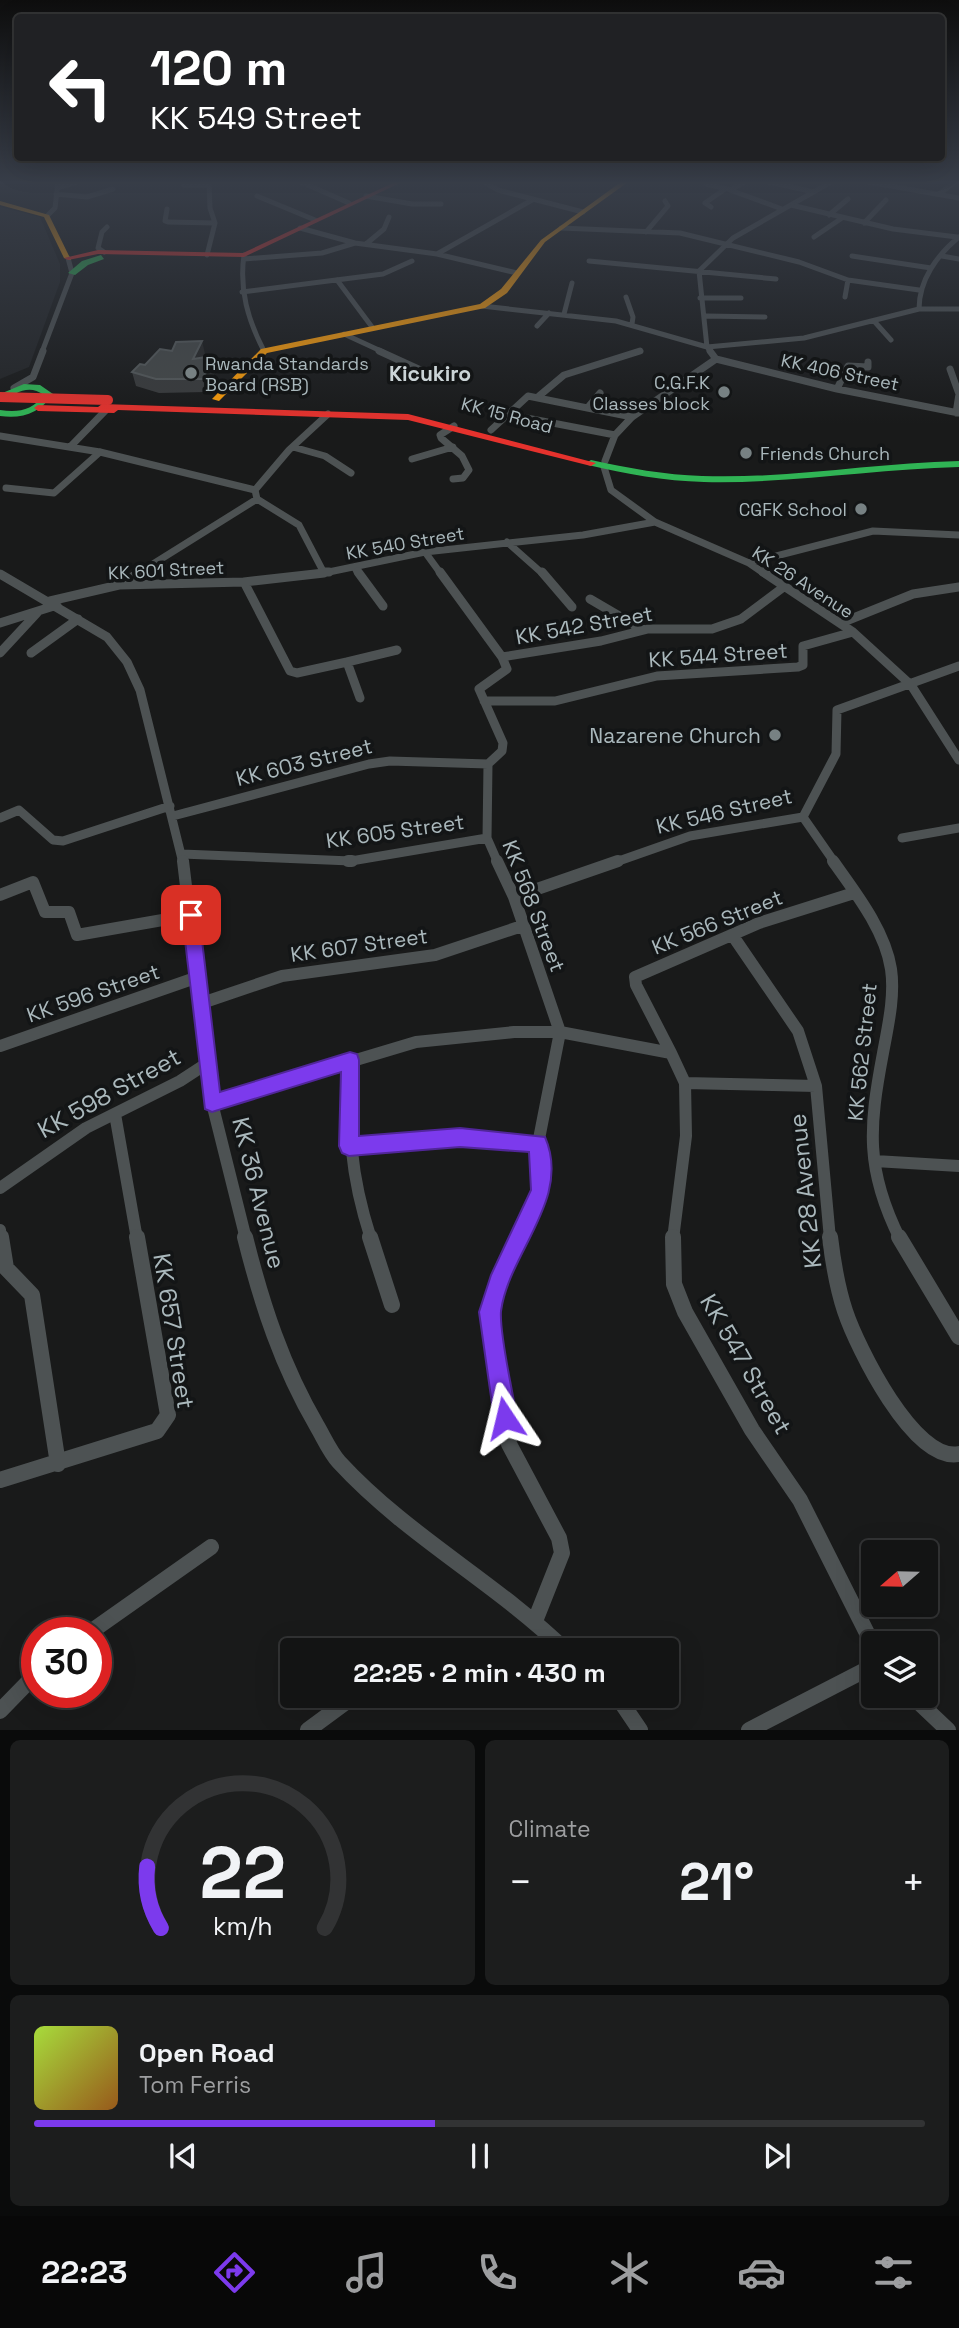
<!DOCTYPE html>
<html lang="en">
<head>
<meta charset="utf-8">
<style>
	body { margin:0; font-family:"Space Grotesk",sans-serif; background:#1c1d1d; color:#f1f3f6; height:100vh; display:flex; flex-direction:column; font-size:26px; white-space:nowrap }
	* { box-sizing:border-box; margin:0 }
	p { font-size:23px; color:#9d9ea0 }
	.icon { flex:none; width:38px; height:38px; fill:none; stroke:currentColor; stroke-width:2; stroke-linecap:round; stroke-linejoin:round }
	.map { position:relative; height:1730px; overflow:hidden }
	.side { display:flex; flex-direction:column; gap:10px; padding:10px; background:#0a0b0b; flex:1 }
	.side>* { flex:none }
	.hud { position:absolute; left:14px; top:14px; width:931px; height:147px; border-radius:7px; box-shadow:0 7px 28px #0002,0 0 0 2px #323334; background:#202124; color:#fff; overflow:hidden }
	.needle { width:46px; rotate:250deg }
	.buttons { position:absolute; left:861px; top:1540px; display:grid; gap:14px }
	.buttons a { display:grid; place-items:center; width:77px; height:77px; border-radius:7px; background:#131414; box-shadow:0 7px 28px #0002,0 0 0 2px #323334; font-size:35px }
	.speed { position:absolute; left:21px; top:1617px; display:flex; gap:14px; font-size:35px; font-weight:700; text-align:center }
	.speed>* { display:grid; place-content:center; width:91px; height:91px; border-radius:50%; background:#131414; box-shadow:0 7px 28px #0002,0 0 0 2px #323334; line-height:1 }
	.speed .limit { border:10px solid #d22; background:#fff; color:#111 }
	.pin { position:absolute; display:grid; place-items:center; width:60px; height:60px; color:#fff; margin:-30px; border-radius:14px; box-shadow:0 4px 10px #0006 }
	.me { position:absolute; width:77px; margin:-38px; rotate:350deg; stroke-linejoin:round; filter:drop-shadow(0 0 5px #0008) }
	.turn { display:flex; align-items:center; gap:24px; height:147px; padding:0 21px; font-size:32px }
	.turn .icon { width:91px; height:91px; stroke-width:2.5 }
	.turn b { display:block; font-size:49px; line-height:60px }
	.big { font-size:52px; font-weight:800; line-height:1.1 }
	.side .widget { flex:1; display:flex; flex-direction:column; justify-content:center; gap:10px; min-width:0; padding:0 24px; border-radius:10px; background:#1c1d1d }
	.side .dial { align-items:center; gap:0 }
	.dial svg { height:182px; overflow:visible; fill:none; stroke:#323334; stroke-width:7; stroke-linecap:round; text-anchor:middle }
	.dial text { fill:#f1f3f6; stroke:none }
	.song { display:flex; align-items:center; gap:21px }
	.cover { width:84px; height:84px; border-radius:10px; background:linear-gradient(135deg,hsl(80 70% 55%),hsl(30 70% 35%)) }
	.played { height:7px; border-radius:4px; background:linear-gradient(90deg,#7c3aed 45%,#323334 45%) }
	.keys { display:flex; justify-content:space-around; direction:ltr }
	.heat { display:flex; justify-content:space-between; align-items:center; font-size:38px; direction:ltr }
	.side .tiles { flex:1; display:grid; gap:10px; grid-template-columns:1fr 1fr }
	.widget:last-child { grid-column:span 2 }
	.trip { position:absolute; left:280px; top:1638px; width:399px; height:70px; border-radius:7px; background:#131414; box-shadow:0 7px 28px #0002,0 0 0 2px #323334; font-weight:800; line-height:70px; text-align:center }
	.dock { display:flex; height:112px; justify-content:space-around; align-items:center; background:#080808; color:#9d9ea0 }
	.dock .icon { width:49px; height:49px }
	.dock .selected { color:#7c3aed }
	.dock b { font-size:32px; color:#f1f3f6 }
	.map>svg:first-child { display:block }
	.built { fill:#232527 }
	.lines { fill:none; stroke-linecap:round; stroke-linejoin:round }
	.street-far4 { stroke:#4d5253; stroke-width:5 }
	.street-far3 { stroke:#4d5253; stroke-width:7 }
	.street-far2 { stroke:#4d5253; stroke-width:9 }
	.street-far1 { stroke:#4d5253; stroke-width:12 }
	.street { stroke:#4d5253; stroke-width:16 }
	.fast { fill:#30b455; fill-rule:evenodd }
	.slow { fill:#ff9f0a; fill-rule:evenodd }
	.jam { fill:#e5322d; fill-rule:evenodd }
	.jam-bridge { stroke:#e5322d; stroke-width:10 }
	.wall { fill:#393b3c }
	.shaded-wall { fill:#272828 }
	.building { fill:#454949; stroke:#555a5b; stroke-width:2 }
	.route { fill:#7c3aed; stroke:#51269a; stroke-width:2 }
	.poi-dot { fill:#778183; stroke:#131516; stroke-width:2.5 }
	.labels { text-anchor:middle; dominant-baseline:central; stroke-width:7; stroke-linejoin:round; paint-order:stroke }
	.far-poi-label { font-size:18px; fill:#aab8bc; stroke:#131516; text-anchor:start }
	.far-street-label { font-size:18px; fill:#aab8bc; stroke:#131516 }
	.far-quarter-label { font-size:21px; font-weight:bold; fill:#cbd4d7; stroke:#131516 }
	.street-label { font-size:21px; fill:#aab8bc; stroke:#131516 }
	.poi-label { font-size:21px; fill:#aab8bc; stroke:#131516; text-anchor:end }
	.near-street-label { font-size:24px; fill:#aab8bc; stroke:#131516 }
</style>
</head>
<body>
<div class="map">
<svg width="959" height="1730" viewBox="0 0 959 1730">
	<rect width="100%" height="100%" fill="#191a1a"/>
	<path class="built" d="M0,207L40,217L60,264V282L29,367L0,379Z"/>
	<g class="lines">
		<path class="street-far4" d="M301,182L349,203
			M484,182L498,190L583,212
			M745,182L730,190L782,209
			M769,182L814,192
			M868,182L959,198
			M706,184L728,189
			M184,185H209
			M57,188L77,182
			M56,194L87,197L113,189
			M939,194L955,182
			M257,196L315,220
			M366,196L412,204H441
			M791,205L893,229L957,237
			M711,207L705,203L725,189
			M167,209L165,221L168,222L215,223
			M829,215L848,199
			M47,216L55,208L58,182
			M864,223L886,200
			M300,228L355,243L437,254
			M561,228L680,233L799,262L848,280L919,290
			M646,232L668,206L665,201
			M814,237L842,218
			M366,244L384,229L389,217
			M104,252L98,248L102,232L107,227
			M207,255L215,223L210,208L209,182
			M244,255C239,290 248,320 264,351
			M852,256L931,268
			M942,256L959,259
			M244,259L322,253L355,243
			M589,261L776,279
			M517,273L437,254L532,200
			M337,280L372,327
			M242,292L383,274L412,261
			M626,297L633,317L632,324
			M845,297L848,280
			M700,298H741
			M482,306L616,321L707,347L804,338L919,309H959
			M919,309C919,280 937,255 959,237
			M564,314L572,283
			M706,316L765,317
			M874,321L891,340
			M537,326L549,313
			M344,334L383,352
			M42,352L72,273L68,258
			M636,352L640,351
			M711,352L707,347L699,271L733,238L831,182"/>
		<path class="street-far3" d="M379,351L425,372
			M716,359L837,389L959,413
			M950,369L959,394L956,413
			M14,388L33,377L43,351
			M837,389L848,366L868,367V362
			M539,396L564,375L640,351
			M589,406L600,393
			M511,415L615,435
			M491,430L528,396L632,417
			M0,436L100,452L255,490L257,499L299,525L324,573L425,552L583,535L655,522
			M70,447L106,410
			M293,447L325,456L351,473
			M412,459L453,447
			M605,461L615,435L632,417L716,359L710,351
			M604,467L611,490L655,522L749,563L765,574
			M453,479L463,478L469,470L462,456L441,438L440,435L454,426
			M6,488L54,493L100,452
			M255,490L289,450L328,414
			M507,542L543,574
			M425,552L441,574
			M749,563L873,531L959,535
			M354,567L359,574
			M137,574L257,499
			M317,574L324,573"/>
		<path class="street-far2" d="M324,572H329
			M358,572L383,606
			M440,572L502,657L507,669L479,689L503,743L502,751L488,764L487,838L498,863
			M542,572L572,607
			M763,572L853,632L911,685L959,760
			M0,574L107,637L127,662L140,690L183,863
			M244,582L324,573
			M119,585L140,572
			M590,599L643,630
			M50,601L119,585L244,582L290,671L297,673L347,662L360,698
			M0,623L57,605
			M841,623L913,594L959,587
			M0,653L37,613
			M31,653L78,619
			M502,657L601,641L648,629H712L741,619L785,586
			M347,662L397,650
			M484,701H555L657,676L798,667L803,665V646L853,632
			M173,816L369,764L390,761L488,764
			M803,817L835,863
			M0,818L19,810L53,840L63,841L170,806
			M902,838L959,828
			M182,854L351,861L487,838
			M613,863L690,836L803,817L836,754L837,710L959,666"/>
		<path class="street-far1" d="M183,861L212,1103L246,1239
			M348,861H352
			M833,861C855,892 885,930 891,969C895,996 888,1026 883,1053C869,1127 865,1169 900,1239
			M0,895L33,882L45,912H69L77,935L191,915
			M514,897L618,861
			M733,936L798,1031L816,1086
			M202,1003L282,976L435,955L522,926
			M0,1046L198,977
			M671,1053L636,985L635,977L759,923L854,893
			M350,1060C349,1130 349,1171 371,1239
			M212,1103L416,1042L514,1032H560L671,1053L685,1083L816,1086L830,1239
			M115,1114L137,1239
			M349,1146L460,1138L538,1144L560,1032L514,897L497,861
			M875,1161L959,1166
			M0,1188L86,1128L180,1081L206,1064
			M0,1230L1,1239
			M519,1239L541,1191L538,1144
			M673,1239L686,1136L685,1083"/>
		<path class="street" d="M1,1237L6,1268L32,1295L58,1464
			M245,1237C262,1305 282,1366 317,1426C324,1438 330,1452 339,1462C406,1535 495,1582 565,1650
			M370,1237L392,1305
			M520,1237L499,1282L490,1312L509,1444L559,1538L562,1553L535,1621
			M673,1237L674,1284L685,1312L752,1430L800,1500L873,1645
			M830,1237C833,1262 837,1287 845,1311C857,1347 914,1463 959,1454
			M899,1237L959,1337
			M0,1480L157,1431L168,1415L137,1237
			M89,1633L211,1547
			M617,1696L640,1730
			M912,1696L948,1730
			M0,1711L37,1673
			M308,1730L354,1696
			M749,1730L873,1666"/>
		<path class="fast" d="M101,255L104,259L88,265L75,275L68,273L82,261Z
			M24,384L40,385L53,394C40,413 23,419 0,416V410C19,413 32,410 44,395C28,383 16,394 0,401V394Z
			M591,460C628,468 665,475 702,476C788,479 873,463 959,461V467C874,469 789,484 704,482C664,481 626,474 588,465L586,463Z"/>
		<path class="slow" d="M621,182H628L545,242L507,293L485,308L267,353L219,401L212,399L261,349L480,304L501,289L541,240Z
			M0,201L49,215L71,260L64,258L44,217L0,205Z"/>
		<path class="jam" d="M395,182H402L244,257L98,254L68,260L64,258L98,250L243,253Z
			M102,404L408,414L596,463L591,466L408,420L118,410L114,413L38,411L34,408L38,405L98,407Z"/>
		<path class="jam-bridge" d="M0,397L108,400"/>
	</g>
	<path class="wall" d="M172,351L205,354L203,358L216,370L206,392L159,393L136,386L132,372Z"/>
	<path class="shaded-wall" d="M202,341L205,354L196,372L193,359Z
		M213,356L216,370L206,392L203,379Z"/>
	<path class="building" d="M202,341L193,359L213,356L203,379H156L132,372L140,364L145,365L160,349L172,351L176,342Z"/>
	<linearGradient id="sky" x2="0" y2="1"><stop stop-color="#0e0e0e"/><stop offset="0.43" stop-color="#383e49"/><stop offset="1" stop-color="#383e49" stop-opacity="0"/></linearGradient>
	<rect width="959" height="424" fill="url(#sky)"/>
	<path class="route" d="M191,908L199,915L220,1092L350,1052L357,1054L359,1060V1136L460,1128L545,1137C572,1199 509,1252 501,1311C499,1333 513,1393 517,1418L513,1426L505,1430L497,1426L494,1418L479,1312L491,1275L531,1190L529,1152L460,1147L349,1156L342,1153L339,1146L341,1072L212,1112L205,1109L182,915Z"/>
	<g class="poi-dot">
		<circle cx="191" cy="373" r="7"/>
		<circle cx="724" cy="392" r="7"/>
		<circle cx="746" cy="453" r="7"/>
		<circle cx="861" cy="509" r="7"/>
		<circle cx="775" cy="735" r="7"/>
	</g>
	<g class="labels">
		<g class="far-poi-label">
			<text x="205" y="363">Rwanda Standards<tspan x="205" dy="21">Board (RSB)</tspan></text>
			<text x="710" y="382" text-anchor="end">C.G.F.K<tspan x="710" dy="21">Classes block</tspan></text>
			<text x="760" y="453">Friends Church</text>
			<text x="847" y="509" text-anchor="end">CGFK School</text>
		</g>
		<g class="far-street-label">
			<text transform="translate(840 372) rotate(12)">KK 406 Street</text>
			<text transform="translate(507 415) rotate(15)">KK 15 Road</text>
			<text transform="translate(405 543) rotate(-10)">KK 540 Street</text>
			<text transform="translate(166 570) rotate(-3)">KK 601 Street</text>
			<text transform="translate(803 582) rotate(33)">KK 26 Avenue</text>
		</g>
		<g class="far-quarter-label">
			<text x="430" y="373">Kicukiro</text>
		</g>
		<g class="street-label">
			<text transform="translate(584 625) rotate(-10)">KK 542 Street</text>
			<text transform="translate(718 655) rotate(-4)">KK 544 Street</text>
			<text transform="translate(304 762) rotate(-14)">KK 603 Street</text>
			<text transform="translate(724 811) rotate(-13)">KK 546 Street</text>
			<text transform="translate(395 831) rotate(-8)">KK 605 Street</text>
			<text transform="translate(534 906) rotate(69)">KK 568 Street</text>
			<text transform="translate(717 922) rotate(-22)">KK 566 Street</text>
			<text transform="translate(359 945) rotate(-8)">KK 607 Street</text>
			<text transform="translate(93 993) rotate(-19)">KK 596 Street</text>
			<text transform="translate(862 1052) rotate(-84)">KK 562 Street</text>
		</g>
		<g class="poi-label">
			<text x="761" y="735">Nazarene Church</text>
		</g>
		<g class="near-street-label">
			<text transform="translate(109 1093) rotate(-29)">KK 598 Street</text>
			<text transform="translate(805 1191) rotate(-96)">KK 28 Avenue</text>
			<text transform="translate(259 1193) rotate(76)">KK 36 Avenue</text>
			<text transform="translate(174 1331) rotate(81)">KK 657 Street</text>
			<text transform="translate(746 1364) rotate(60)">KK 547 Street</text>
		</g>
	</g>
</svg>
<div class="buttons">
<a><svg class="needle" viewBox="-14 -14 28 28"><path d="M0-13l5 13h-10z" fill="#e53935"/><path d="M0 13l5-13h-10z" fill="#9d9ea0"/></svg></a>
<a><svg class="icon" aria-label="layers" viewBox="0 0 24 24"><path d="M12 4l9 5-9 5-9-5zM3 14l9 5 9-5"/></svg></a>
</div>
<div class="speed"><div class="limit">30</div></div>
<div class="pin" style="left:191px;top:915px;background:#d93025"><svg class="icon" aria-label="arrive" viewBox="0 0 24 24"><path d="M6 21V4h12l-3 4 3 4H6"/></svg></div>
<svg class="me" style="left:505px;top:1418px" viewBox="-20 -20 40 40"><path d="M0-17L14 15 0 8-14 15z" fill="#7c3aed" stroke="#fff" stroke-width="4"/></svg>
<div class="trip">22:25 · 2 min · 430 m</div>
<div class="hud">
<div class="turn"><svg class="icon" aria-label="left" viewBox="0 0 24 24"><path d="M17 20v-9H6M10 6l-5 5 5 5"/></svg><div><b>120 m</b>KK 549 Street</div></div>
</div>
</div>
<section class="side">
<div class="tiles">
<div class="widget dial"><svg viewBox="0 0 100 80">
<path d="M14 69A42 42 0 1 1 86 69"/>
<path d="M14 69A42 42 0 0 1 8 42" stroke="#7c3aed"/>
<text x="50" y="56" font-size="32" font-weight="700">22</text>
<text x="50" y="72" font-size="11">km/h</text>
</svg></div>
<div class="widget"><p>Climate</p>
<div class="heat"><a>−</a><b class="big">21°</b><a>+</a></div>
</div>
<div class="widget">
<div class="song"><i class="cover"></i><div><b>Open Road</b><p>Tom Ferris</p></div></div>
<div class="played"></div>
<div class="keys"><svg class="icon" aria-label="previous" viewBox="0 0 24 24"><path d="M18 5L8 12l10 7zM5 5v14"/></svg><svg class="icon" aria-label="pause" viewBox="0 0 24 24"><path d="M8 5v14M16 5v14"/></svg><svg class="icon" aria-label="next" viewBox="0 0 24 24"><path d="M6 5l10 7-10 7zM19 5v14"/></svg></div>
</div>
</div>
</section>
<nav class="dock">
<b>22:23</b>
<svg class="icon selected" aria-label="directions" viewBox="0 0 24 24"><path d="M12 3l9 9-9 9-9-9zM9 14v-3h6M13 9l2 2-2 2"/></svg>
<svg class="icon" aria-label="music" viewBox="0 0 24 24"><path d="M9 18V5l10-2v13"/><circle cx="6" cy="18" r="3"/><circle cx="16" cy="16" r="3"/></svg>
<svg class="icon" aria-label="phone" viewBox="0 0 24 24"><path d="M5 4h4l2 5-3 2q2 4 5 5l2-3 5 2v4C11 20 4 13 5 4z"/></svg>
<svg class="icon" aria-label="climate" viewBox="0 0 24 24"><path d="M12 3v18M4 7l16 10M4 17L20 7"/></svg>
<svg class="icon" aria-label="car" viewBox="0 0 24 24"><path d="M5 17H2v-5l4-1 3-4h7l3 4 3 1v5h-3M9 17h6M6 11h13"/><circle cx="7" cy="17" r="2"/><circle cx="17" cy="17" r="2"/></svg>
<svg class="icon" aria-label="filters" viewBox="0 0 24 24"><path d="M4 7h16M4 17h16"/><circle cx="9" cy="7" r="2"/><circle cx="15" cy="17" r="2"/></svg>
</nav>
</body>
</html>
